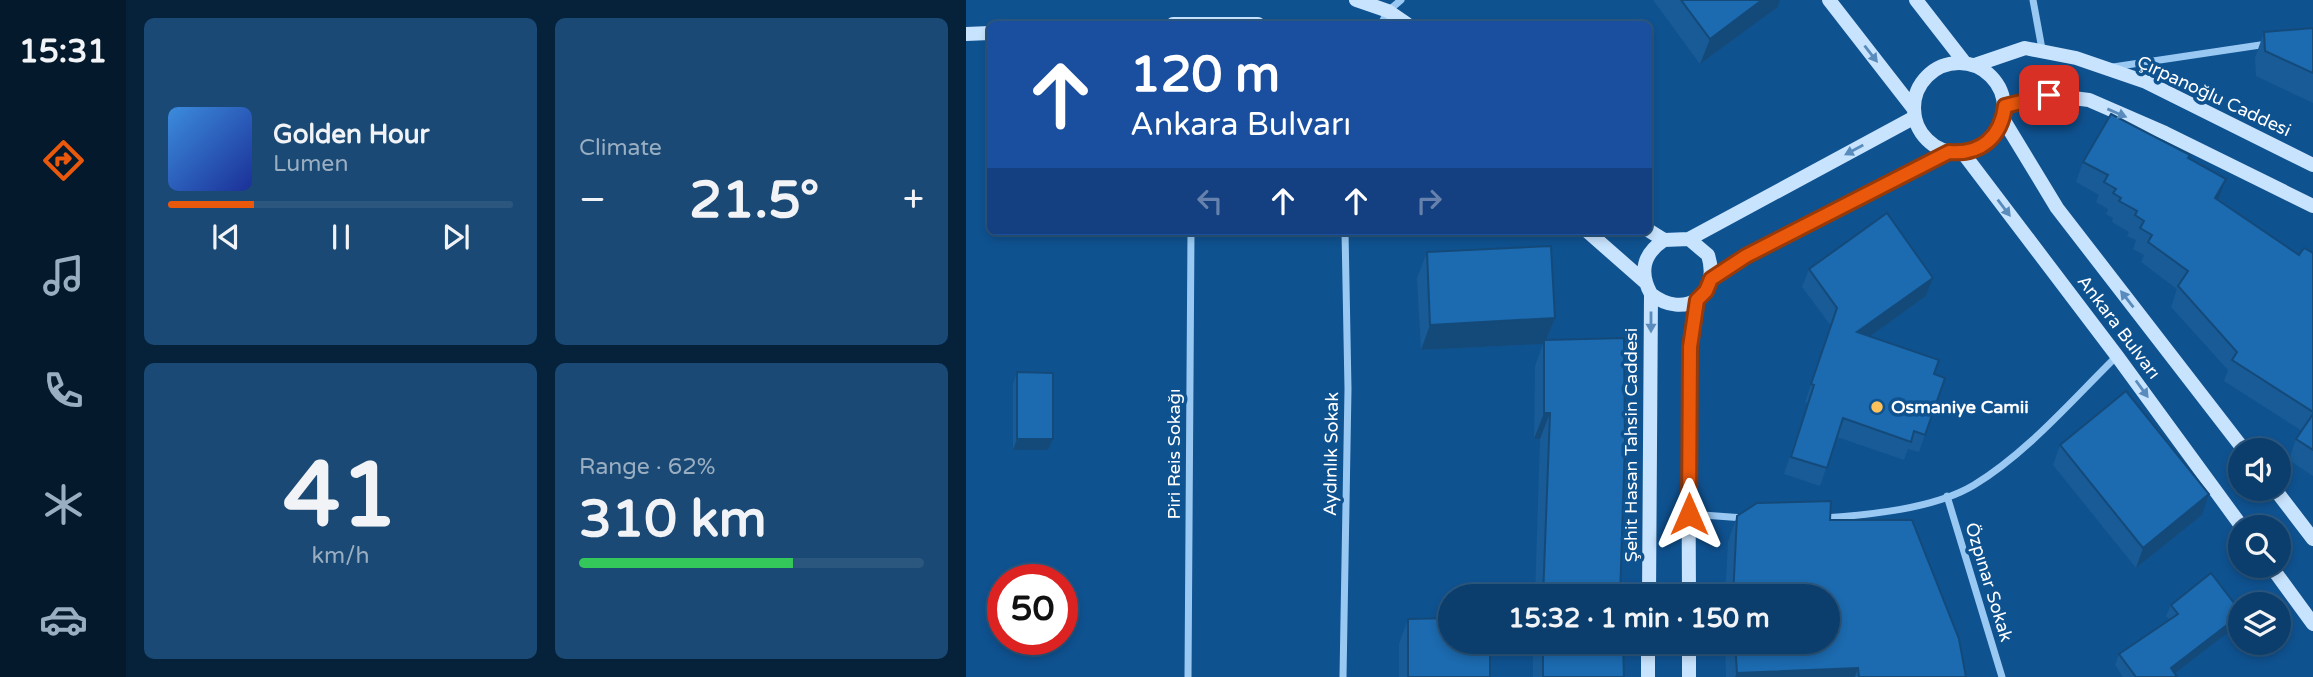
<!DOCTYPE html>
<html lang="en">
<head>
<meta charset="utf-8">
<style>
	body { margin:0; font-family:"Varela Round",sans-serif; background:#194974; color:#f1f3f6; height:100vh; display:flex; flex-direction:column; font-size:26px; white-space:nowrap }
	* { box-sizing:border-box; margin:0 }
	p { font-size:23px; color:#9aaec2 }
	.icon { flex:none; width:38px; height:38px; fill:none; stroke:currentColor; stroke-width:2; stroke-linecap:round; stroke-linejoin:round }
	.map { position:relative; flex:1; overflow:hidden }
	.sheet { display:flex; flex-direction:column; gap:18px; padding:18px; background:#06223b; width:840px }
	.sheet>* { flex:none }
	.banner { position:absolute; left:21px; top:21px; width:665px; height:214px; border-radius:10px; box-shadow:0 4px 10px #0003,0 0 0 2px #2b577f; background:#1a4fa0; color:#fff; overflow:hidden }
	.buttons { position:absolute; left:1262px; top:438px; display:grid; gap:14px }
	.buttons a { display:grid; place-items:center; width:63px; height:63px; border-radius:50%; background:#0b3e6c; box-shadow:0 4px 10px #0003,0 0 0 2px #2b577f; font-size:35px }
	.speed { position:absolute; left:21px; top:564px; display:flex; gap:14px; font-size:35px; font-weight:700; text-align:center }
	.speed>* { display:grid; place-content:center; width:91px; height:91px; border-radius:50%; background:#0b3e6c; box-shadow:0 4px 10px #0003,0 0 0 2px #2b577f; line-height:1 }
	.speed .limit { border:10px solid #d22; background:#fff; color:#111 }
	.pin { position:absolute; display:grid; place-items:center; width:60px; height:60px; color:#fff; margin:-30px; border-radius:14px; box-shadow:0 4px 10px #0006 }
	.me { position:absolute; width:77px; margin:-38px; rotate:0deg; stroke-linejoin:round; filter:drop-shadow(0 0 5px #0008) }
	.turn { display:flex; align-items:center; gap:24px; height:147px; padding:0 28px; font-size:32px }
	.turn .icon { width:91px; height:91px; stroke-width:2.5 }
	.turn b { display:block; font-size:49px; line-height:60px }
	.lanes { display:flex; align-items:center; height:66px; padding:0 28px; background:#0003; justify-content:center; gap:35px; direction:ltr }
	.lanes .off { opacity:.35 }
	.big { font-size:52px; font-weight:700; line-height:1.1 }
	.sheet .tile { flex:1; display:flex; flex-direction:column; justify-content:center; gap:10px; min-width:0; padding:0 24px; border-radius:10px; background:#194974 }
	.sheet .dial { align-items:center; gap:0 }
	.dial b { font-size:91px; line-height:1 }
	.song { display:flex; align-items:center; gap:21px }
	.cover { width:84px; height:84px; border-radius:10px; background:linear-gradient(135deg,hsl(210 70% 55%),hsl(230 70% 35%)) }
	.played { height:7px; border-radius:4px; background:linear-gradient(90deg,#ea580c 25%,#2b577f 25%) }
	.keys { display:flex; justify-content:space-around; direction:ltr }
	.heat { display:flex; justify-content:space-between; align-items:center; font-size:38px; direction:ltr }
	.charge { height:10px; border-radius:5px; background:linear-gradient(90deg,#34c759 62%,#2b577f 0) }
	.sheet .tiles { flex:1; display:grid; gap:18px; grid-template-columns:repeat(2,1fr) }
	.trip { position:absolute; left:472px; top:584px; width:402px; height:70px; border-radius:35px; background:#0b3e6c; box-shadow:0 4px 10px #0003,0 0 0 2px #2b577f; font-weight:700; line-height:70px; text-align:center }
	main { display:flex; flex:1; min-height:0 }
	.tabs { display:flex; flex-direction:column; width:126px; justify-content:space-around; align-items:center; background:#04192b; color:#9aaec2 }
	.tabs .icon { width:49px; height:49px }
	.tabs .on { color:#ea580c }
	.tabs b { font-size:32px; color:#f1f3f6 }
	.map>svg:first-child { display:block }
	.lines { fill:none; stroke-linecap:round; stroke-linejoin:round }
	.street { stroke:#99c9f3; stroke-width:7 }
	.secondary { stroke:#c8e3fd; stroke-width:14 }
	.wall { fill:#185b96 }
	.shaded-wall { fill:#144a7a }
	.building { fill:#1c6aaf; stroke:#144a7a; stroke-width:2 }
	.oneway { fill:#598cbc }
	.route-casing { stroke:#983908; stroke-width:18 }
	.route { stroke:#ea580c; stroke-width:12 }
	.poi-dot { fill:#ffc25b; stroke:#0f5290; stroke-width:2.5 }
	.labels { text-anchor:middle; dominant-baseline:central; stroke-width:7; stroke-linejoin:round; paint-order:stroke }
	.street-label { font-size:18px; fill:#fff; stroke:#0f5290 }
	.poi-label { font-size:18px; font-weight:bold; fill:#fff; stroke:#0f5290; text-anchor:start }
</style>
</head>
<body>
<main>
<nav class="tabs">
<b>15:31</b>
<svg class="icon on" aria-label="directions" viewBox="0 0 24 24"><path d="M12 3l9 9-9 9-9-9zM9 14v-3h6M13 9l2 2-2 2"/></svg>
<svg class="icon" aria-label="music" viewBox="0 0 24 24"><path d="M9 18V5l10-2v13"/><circle cx="6" cy="18" r="3"/><circle cx="16" cy="16" r="3"/></svg>
<svg class="icon" aria-label="phone" viewBox="0 0 24 24"><path d="M5 4h4l2 5-3 2q2 4 5 5l2-3 5 2v4C11 20 4 13 5 4z"/></svg>
<svg class="icon" aria-label="climate" viewBox="0 0 24 24"><path d="M12 3v18M4 7l16 10M4 17L20 7"/></svg>
<svg class="icon" aria-label="car" viewBox="0 0 24 24"><path d="M5 17H2v-5l4-1 3-4h7l3 4 3 1v5h-3M9 17h6M6 11h13"/><circle cx="7" cy="17" r="2"/><circle cx="17" cy="17" r="2"/></svg>
</nav>
<section class="sheet">
<div class="tiles">
<div class="tile">
<div class="song"><i class="cover"></i><div><b>Golden Hour</b><p>Lumen</p></div></div>
<div class="played"></div>
<div class="keys"><svg class="icon" aria-label="previous" viewBox="0 0 24 24"><path d="M18 5L8 12l10 7zM5 5v14"/></svg><svg class="icon" aria-label="pause" viewBox="0 0 24 24"><path d="M8 5v14M16 5v14"/></svg><svg class="icon" aria-label="next" viewBox="0 0 24 24"><path d="M6 5l10 7-10 7zM19 5v14"/></svg></div>
</div>
<div class="tile"><p>Climate</p>
<div class="heat"><a>−</a><b class="big">21.5°</b><a>+</a></div>
</div>
<div class="tile dial"><b>41</b><p>km/h</p></div>
<div class="tile"><p>Range · 62%</p><b class="big">310 km</b><div class="charge"></div></div>
</div>
</section>
<div class="map">
<svg width="1347" height="677" viewBox="0 0 1347 677">
	<rect width="100%" height="100%" fill="#0f5290"/>
	<g class="lines">
		<path class="street" d="M1067,0L1076,49
			M415,24L422,11L435,0
			M1147,67L1301,44
			M981,496L1036,677
			M723,514L778,518
			M857,518C902,515 968,509 1008,485C1062,452 1106,400 1151,356
			M222,677L225,231
			M377,677L382,389L379,231"/>
		<path class="secondary" d="M390,0L422,11L441,24
			M863,0L947,108
			M950,0L999,63
			M207,24H292
			M0,34L24,33
			M948 108a45 45 0 1 1 90 0a45 45 0 1 1-90 0Z
			M1009,65L1059,48L1110,58L1180,82L1347,165
			M1039,106L1083,95L1123,100L1199,133L1347,206
			M1037,119L1091,208L1278,450
			M997,153L1151,356L1276,527
			M682,230L698,240
			M621,231L679,282
			M723,239L949,117
			M745,279L780,256L983,152
			M1308,488L1347,539
			M1304,565L1347,624
			M683,597L685,294C673,272 677,254 698,240L723,239L742,255C755,296 718,320 685,294
			M723,597L722,376L731,300
			M682,677V642
			M723,677V642"/>
	</g>
	<path class="wall" d="M687,0H814L812,7L734,64Z
		M1347,28V103L1290,76L1289,58L1298,32Z
		M1224,155L1222,158L1252,200L1333,255L1347,253V476L1323,460L1330,439L1336,431L1258,381L1262,370L1205,307L1211,289L1175,262L1178,255L1167,249L1170,240L1161,236L1163,232L1146,222L1147,218L1140,214L1142,209L1130,202L1133,195L1110,182L1117,162Z
		M461,252L589,318L581,340L654,597H569L574,439H568L569,366L577,344L455,350L451,278Z
		M843,269L967,278L960,296L904,336L968,374L967,411L953,452L942,449L938,460L871,437L854,486L818,474L842,403L839,402L865,326L836,287Z
		M51,372L87,439L82,450H47V384Z
		M1094,445L1236,515L1170,568L1087,465Z
		M771,516L864,520L1000,677H760L759,642H863V597H759L762,542Z
		M1205,605L1274,611V618L1272,625L1209,673L1211,677H1157L1149,665L1153,654L1204,620L1200,616Z
		M442,619L524,677H433V644Z
		M567,642H657L658,677H567Z"/>
	<path class="shaded-wall" d="M796,0H814L812,7L734,64L744,39Z
		M1260,179L1252,200L1249,198Z
		M967,278L960,296L885,350L891,332Z
		M589,318L579,344L578,340L577,344L455,350L464,325Z
		M578,413H584L574,439H568Z
		M51,439H87L82,450H47Z
		M1243,494L1236,515L1170,568L1177,548Z
		M1274,615L1272,625L1204,677L1205,668Z
		M892,668L889,677H769L771,673Z"/>
	<path class="building" d="M715,0H796L744,39Z
		M1347,28V73L1299,51L1298,32Z
		M1145,114L1224,155L1222,158L1260,179L1249,198L1333,255L1338,248L1347,253V412L1266,360L1271,352L1212,286L1222,271L1182,242L1186,235L1174,228L1178,221L1169,215L1171,211L1153,201L1155,198L1147,193L1150,189L1138,182L1142,175L1117,162Z
		M921,213L967,278L891,332L973,360L968,374L979,378L959,435L948,431L945,442L877,418L861,468L825,457L848,385L845,384L871,308L843,269Z
		M585,246L589,318L464,325L461,252Z
		M658,338L659,444L654,597H577L584,413H578V340Z
		M51,372L87,373V439H51Z
		M1160,391L1243,494L1177,548L1094,445Z
		M1347,414V450L1330,439Z
		M865,501L864,520H946L993,639L1000,677H893L892,668L771,673L769,642H863V597H767L771,516L791,503Z
		M1245,573L1274,611V615L1205,668L1211,677H1170L1153,654L1212,614L1205,605Z
		M485,618V642H524V677H442V619Z
		M577,642H657L658,677H577Z"/>
	<defs><path id="oneway-solid" d="M-6-.8H1V-3.2L6.5 0L1 3.2V.8H-6Z" transform="scale(1.75)"/></defs>
	<g class="oneway">
		<use href="#oneway-solid" transform="translate(905 54) rotate(52)"/>
		<use href="#oneway-solid" transform="translate(1151 113) rotate(23)"/>
		<use href="#oneway-solid" transform="translate(888 150) rotate(152)"/>
		<use href="#oneway-solid" transform="translate(1038 208) rotate(53)"/>
		<use href="#oneway-solid" transform="translate(1161 299) rotate(-128)"/>
		<use href="#oneway-solid" transform="translate(685 322) rotate(90)"/>
		<use href="#oneway-solid" transform="translate(1176 389) rotate(54)"/>
	</g>
	<g class="lines">
		<defs>
			<path id="route" d="M723,514L724,347L731,300L740,291L745,279L780,256L983,152C1015,155 1035,137 1039,106L1083,95"/>
		</defs>
		<use href="#route" class="route-casing"/>
		<use href="#route" class="route"/>
	</g>
	<circle class="poi-dot" cx="911" cy="407" r="7"/>
	<g class="labels">
		<g class="street-label">
			<text transform="translate(1248 96) rotate(25)">Çırpanoğlu Caddesi</text>
			<text transform="translate(1153 327) rotate(53)">Ankara Bulvarı</text>
			<text transform="translate(665 445) rotate(-90)">Şehit Hasan Tahsin Caddesi</text>
			<text transform="translate(208 454) rotate(-90)">Piri Reis Sokağı</text>
			<text transform="translate(365 454) rotate(-89)">Aydınlık Sokak</text>
			<text transform="translate(1023 582) rotate(73)">Özpınar Sokak</text>
		</g>
		<g class="poi-label">
			<text x="925" y="407">Osmaniye Camii</text>
		</g>
	</g>
</svg>
<div class="buttons">
<a><svg class="icon" aria-label="sound" viewBox="0 0 24 24"><path d="M4 9h4l5-4v14l-5-4H4zM17 9q2 3 0 6"/></svg></a>
<a><svg class="icon" aria-label="search" viewBox="0 0 24 24"><circle cx="10" cy="10" r="6"/><path d="M15 15l6 6"/></svg></a>
<a><svg class="icon" aria-label="layers" viewBox="0 0 24 24"><path d="M12 4l9 5-9 5-9-5zM3 14l9 5 9-5"/></svg></a>
</div>
<div class="speed"><div class="limit">50</div></div>
<div class="pin" style="left:1083px;top:95px;background:#d93025"><svg class="icon" aria-label="arrive" viewBox="0 0 24 24"><path d="M6 21V4h12l-3 4 3 4H6"/></svg></div>
<svg class="me" style="left:723px;top:514px" viewBox="-20 -20 40 40"><path d="M0-17L14 15 0 8-14 15z" fill="#ea580c" stroke="#fff" stroke-width="4"/></svg>
<div class="trip">15:32 · 1 min · 150 m</div>
<div class="banner">
<div class="turn"><svg class="icon" aria-label="ahead" viewBox="0 0 24 24"><path d="M12 20V5M6 11l6-6 6 6"/></svg><div><b>120 m</b>Ankara Bulvarı</div></div>
<div class="lanes"><svg class="icon off" aria-label="left" viewBox="0 0 24 24"><path d="M17 20v-9H6M10 6l-5 5 5 5"/></svg><svg class="icon" aria-label="ahead" viewBox="0 0 24 24"><path d="M12 20V5M6 11l6-6 6 6"/></svg><svg class="icon" aria-label="ahead" viewBox="0 0 24 24"><path d="M12 20V5M6 11l6-6 6 6"/></svg><svg class="icon off" aria-label="right" viewBox="0 0 24 24"><path d="M7 20v-9h11M14 6l5 5-5 5"/></svg></div>
</div>
</div>
</main>
</body>
</html>
